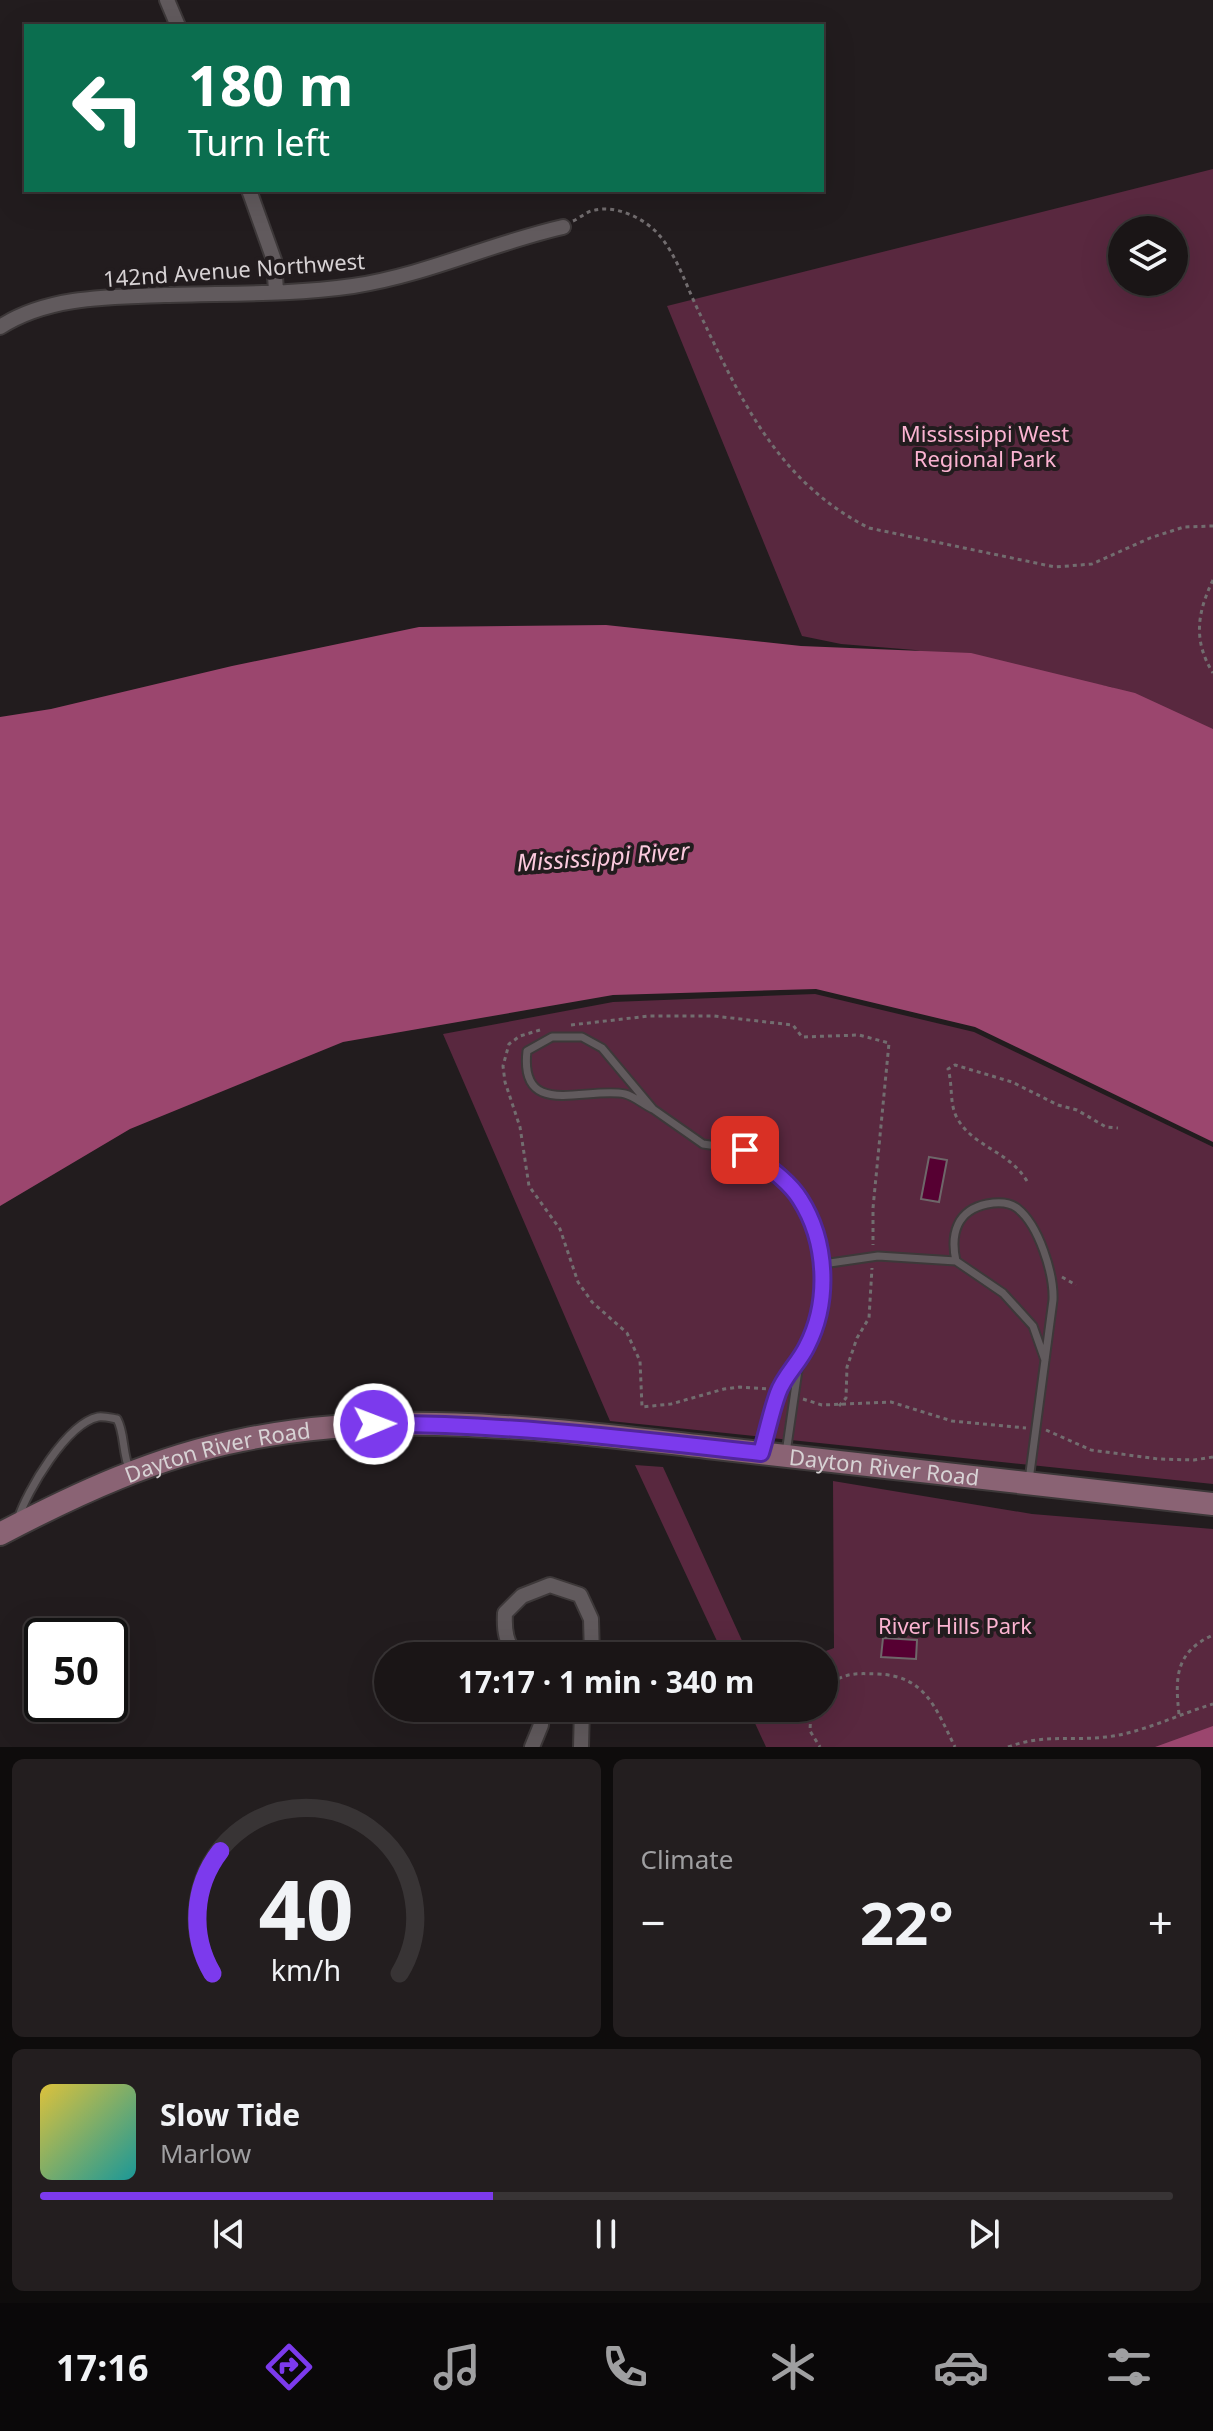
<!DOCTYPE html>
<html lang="en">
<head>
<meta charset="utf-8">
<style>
	body { margin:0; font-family:"Noto Sans",sans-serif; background:#231e1f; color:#f1f3f6; height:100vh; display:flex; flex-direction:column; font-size:30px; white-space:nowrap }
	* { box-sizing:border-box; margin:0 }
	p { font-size:26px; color:#9f9fa1 }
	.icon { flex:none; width:44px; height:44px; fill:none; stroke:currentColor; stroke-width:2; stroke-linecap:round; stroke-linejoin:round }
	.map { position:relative; height:1747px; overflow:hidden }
	.panel { display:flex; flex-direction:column; gap:12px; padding:12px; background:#0e0c0c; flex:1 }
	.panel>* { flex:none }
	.guide { position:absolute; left:24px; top:24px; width:800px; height:168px; border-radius:0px; box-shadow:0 8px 32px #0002,0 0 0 2px #383435; background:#0b6e4f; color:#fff; overflow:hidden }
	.controls { position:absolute; left:1108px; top:216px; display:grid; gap:16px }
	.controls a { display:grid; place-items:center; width:80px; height:80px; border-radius:50%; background:#1a1516; box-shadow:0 8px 32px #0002,0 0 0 2px #383435; font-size:40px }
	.speed { position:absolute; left:24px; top:1618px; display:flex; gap:16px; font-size:40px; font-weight:700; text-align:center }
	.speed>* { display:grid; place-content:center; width:104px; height:104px; border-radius:50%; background:#1a1516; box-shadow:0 8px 32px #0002,0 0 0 2px #383435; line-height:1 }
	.speed .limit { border:4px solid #111; border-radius:12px; background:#fff; color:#111 }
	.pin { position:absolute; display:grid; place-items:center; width:68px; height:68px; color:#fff; margin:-34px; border-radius:16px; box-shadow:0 4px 12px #0006 }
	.me { position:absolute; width:88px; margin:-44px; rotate:89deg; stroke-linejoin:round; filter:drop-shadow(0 0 6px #0008) }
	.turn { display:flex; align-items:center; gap:28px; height:168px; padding:0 32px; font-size:36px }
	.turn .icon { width:104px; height:104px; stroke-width:2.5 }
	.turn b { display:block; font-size:56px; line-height:68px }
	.big { font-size:60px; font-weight:700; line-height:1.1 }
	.panel .tile { flex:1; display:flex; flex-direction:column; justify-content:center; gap:12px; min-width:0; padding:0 28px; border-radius:12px; background:#231e1f }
	.panel .dial { align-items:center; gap:0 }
	.dial svg { height:208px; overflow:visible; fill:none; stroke:#383435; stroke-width:7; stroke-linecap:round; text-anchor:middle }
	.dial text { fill:#f1f3f6; stroke:none }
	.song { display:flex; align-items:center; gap:24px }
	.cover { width:96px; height:96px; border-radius:12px; background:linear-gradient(135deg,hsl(50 70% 55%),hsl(180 70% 35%)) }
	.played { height:8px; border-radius:4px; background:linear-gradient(90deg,#7c3aed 40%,#383435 40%) }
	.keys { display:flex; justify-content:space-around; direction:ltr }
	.heat { display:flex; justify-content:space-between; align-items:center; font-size:44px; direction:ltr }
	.panel .tiles { flex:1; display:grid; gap:12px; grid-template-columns:1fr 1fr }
	.tile:last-child { grid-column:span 2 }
	.trip { position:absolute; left:374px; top:1642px; width:464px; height:80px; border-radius:40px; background:#1a1516; box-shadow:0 8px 32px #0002,0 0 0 2px #383435; font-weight:700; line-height:80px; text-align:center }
	.tab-bar { display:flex; height:128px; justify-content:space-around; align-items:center; background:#0a0809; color:#9f9fa1 }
	.tab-bar .icon { width:56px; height:56px }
	.tab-bar .current { color:#7c3aed }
	.tab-bar b { font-size:36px; color:#f1f3f6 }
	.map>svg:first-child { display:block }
	.green { fill:#59283f; fill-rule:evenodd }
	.water { fill:#9b466e }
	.building { fill:#560032; stroke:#6e6669; stroke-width:2 }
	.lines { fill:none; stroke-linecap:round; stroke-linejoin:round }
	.service-casing { stroke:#3d3839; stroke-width:11 }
	.minor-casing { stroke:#3d3839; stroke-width:18 }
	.secondary-casing { stroke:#3d3839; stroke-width:26 }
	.path { stroke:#726d6f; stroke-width:3; stroke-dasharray:4 4; stroke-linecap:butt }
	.service { stroke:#615a5d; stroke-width:7 }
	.minor { stroke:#615a5d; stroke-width:14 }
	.secondary { stroke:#8a6374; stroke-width:22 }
	.route-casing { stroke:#51269a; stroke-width:20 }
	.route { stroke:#7c3aed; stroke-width:14 }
	.labels { text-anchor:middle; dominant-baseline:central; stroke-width:8; stroke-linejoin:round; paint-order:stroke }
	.street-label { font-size:22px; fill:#d7d2d4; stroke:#221c1e }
	.park-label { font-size:22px; fill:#fbb3d1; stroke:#221c1e }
	.water-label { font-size:24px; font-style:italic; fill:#fccade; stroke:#221c1e }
</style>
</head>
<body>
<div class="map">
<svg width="1213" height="1747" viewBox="0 0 1213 1747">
	<rect width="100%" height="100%" fill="#221c1e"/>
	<path class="green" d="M1213,169V730L1111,687L915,650L841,644L802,636L667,306ZM1122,230H1174V282H1122Z
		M815,994L974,1032L1213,1147V1484L610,1421L443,1034L613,1002Z
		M635,1465L663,1467L749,1656H724Z
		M833,1481L1032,1514L1213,1529V1747H766L748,1708H824V1656H812L834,1648Z"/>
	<path class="water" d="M606,625L801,646L971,653L1135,693L1213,729V1142L975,1027L816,989L613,995L343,1042L130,1129L0,1206V717L51,709L232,666L419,627Z
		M1213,1726V1747H1155Z"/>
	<path class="building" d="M929,1157L947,1160L939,1202L921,1199Z
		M883,1638L917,1640L916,1659L881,1657Z"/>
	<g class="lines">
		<defs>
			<path id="service" d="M653,1109C644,1105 634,1096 625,1094C586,1086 519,1120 527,1051L552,1037H582L602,1048L653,1109L703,1144L745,1150L773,1172L799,1197L816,1234L823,1264
				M762,1450L778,1391L799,1359
				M786,1453L798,1370L813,1332L823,1290V1264L878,1256L956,1261
				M1029,1480L1053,1300C1054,1274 1039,1225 1017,1208C1009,1202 997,1202 987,1204C957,1210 950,1234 956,1261L1003,1293L1033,1326L1045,1360
				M18,1519C27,1491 66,1424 98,1417C103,1416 111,1418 117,1419C125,1433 122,1453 130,1471"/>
			<path id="minor" d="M167,0L178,26
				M249,190L274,260L276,291
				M0,327C48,296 109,297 165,295C227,293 291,295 353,286C426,275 492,243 563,227
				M517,1656C506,1643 504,1631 505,1613L522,1596L550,1585L580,1595L591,1619L592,1656
				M532,1747L541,1725V1708
				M581,1747L582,1708"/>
			<g id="secondary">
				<path id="s1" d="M0,1534C78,1493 156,1457 242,1440C395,1408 553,1430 707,1447C875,1465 1044,1484 1213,1504"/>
			</g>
		</defs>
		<use href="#service" class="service-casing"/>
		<use href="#minor" class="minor-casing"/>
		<use href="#secondary" class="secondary-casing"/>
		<path class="path" d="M573,221C580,218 587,211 595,210C617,205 646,219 660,236C678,258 687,288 699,312C741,400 778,482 869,528L1055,567L1092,564L1150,538L1184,527L1213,526
			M1213,580C1197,613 1193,641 1213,673
			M571,1025L649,1016H714L793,1025L802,1037L859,1035L889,1043L873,1208V1245
			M540,1030L520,1036L509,1044L503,1066L505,1082L520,1127L529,1186L560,1229L578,1282L592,1302L627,1333L640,1361L642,1407L671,1404L724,1389L740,1387L769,1389
			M1027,1181C1008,1150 974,1148 957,1118C949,1103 953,1085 948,1069L955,1065L1012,1082L1058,1105L1077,1110L1106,1127L1118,1128
			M1062,1277L1076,1285
			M803,1399L822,1405L891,1402L952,1421L1026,1428
			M839,1406L846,1398L847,1367L857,1338L869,1318L872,1268
			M1046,1430L1091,1450L1158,1459L1194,1460L1213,1457
			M824,1686C848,1673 851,1673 878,1674C926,1676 936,1709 955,1747
			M811,1708L810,1731L820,1747
			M1179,1714C1175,1678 1175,1652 1213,1635
			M1008,1747C1043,1734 1070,1741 1106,1737C1142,1733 1179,1714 1213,1704"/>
		<use href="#service" class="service"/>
		<use href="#minor" class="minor"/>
		<use href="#secondary" class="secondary"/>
	</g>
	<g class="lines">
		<defs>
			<path id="route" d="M374,1424C504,1423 632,1439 761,1453C767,1433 771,1412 778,1393C784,1376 799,1363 807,1346C830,1301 827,1241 800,1199C788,1179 763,1164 745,1150"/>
		</defs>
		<use href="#route" class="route-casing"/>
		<use href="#route" class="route"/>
	</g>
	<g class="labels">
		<g class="street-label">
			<text transform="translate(234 269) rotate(-4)">142nd Avenue Northwest</text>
			<text stroke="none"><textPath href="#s1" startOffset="234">Dayton River Road</textPath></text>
			<text stroke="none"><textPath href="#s1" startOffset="906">Dayton River Road</textPath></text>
		</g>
		<g class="park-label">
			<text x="985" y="433">Mississippi West<tspan x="985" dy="25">Regional Park</tspan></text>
			<text x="955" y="1625">River Hills Park</text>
		</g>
		<g class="water-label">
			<text transform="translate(603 856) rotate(-4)">Mississippi River</text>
		</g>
	</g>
</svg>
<div class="controls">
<a><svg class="icon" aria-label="layers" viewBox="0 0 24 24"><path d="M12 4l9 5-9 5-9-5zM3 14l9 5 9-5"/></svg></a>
</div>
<div class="speed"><div class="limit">50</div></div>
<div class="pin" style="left:745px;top:1150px;background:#d93025"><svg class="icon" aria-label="arrive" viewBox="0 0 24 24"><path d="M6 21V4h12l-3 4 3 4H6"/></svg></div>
<svg class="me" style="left:374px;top:1424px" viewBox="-20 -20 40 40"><circle r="17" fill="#7c3aed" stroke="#fff" stroke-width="3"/><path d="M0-11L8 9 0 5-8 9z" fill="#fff"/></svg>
<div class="trip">17:17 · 1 min · 340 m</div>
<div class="guide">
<div class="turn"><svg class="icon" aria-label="left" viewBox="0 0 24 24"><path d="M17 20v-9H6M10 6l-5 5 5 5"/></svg><div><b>180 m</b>Turn left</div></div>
</div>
</div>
<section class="panel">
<div class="tiles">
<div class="tile dial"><svg viewBox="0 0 100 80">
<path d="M14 69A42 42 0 1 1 86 69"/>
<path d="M14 69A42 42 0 0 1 17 22" stroke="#7c3aed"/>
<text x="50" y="56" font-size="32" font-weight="700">40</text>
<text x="50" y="72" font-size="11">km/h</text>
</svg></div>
<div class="tile"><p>Climate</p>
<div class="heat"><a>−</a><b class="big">22°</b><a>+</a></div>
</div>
<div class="tile">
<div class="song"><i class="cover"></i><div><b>Slow Tide</b><p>Marlow</p></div></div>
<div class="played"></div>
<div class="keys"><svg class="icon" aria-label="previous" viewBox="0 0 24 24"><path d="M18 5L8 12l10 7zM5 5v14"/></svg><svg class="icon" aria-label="pause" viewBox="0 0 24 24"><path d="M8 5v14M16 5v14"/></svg><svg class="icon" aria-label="next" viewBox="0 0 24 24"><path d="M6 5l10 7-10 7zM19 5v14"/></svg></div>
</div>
</div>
</section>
<nav class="tab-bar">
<b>17:16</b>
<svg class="icon current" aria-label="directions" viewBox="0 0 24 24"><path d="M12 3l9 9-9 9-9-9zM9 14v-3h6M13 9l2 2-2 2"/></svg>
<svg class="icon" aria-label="music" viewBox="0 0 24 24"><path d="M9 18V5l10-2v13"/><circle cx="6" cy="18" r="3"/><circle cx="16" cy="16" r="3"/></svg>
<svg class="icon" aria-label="phone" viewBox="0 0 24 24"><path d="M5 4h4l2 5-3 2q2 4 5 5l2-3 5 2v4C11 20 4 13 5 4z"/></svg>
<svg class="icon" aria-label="climate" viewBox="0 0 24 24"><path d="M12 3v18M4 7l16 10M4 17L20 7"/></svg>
<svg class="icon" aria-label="car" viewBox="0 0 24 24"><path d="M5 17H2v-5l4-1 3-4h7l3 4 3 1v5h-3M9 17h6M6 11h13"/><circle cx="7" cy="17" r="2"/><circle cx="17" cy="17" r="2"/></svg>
<svg class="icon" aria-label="filters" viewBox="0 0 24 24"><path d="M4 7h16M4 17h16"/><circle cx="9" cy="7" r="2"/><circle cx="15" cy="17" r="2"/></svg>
</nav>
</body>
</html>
